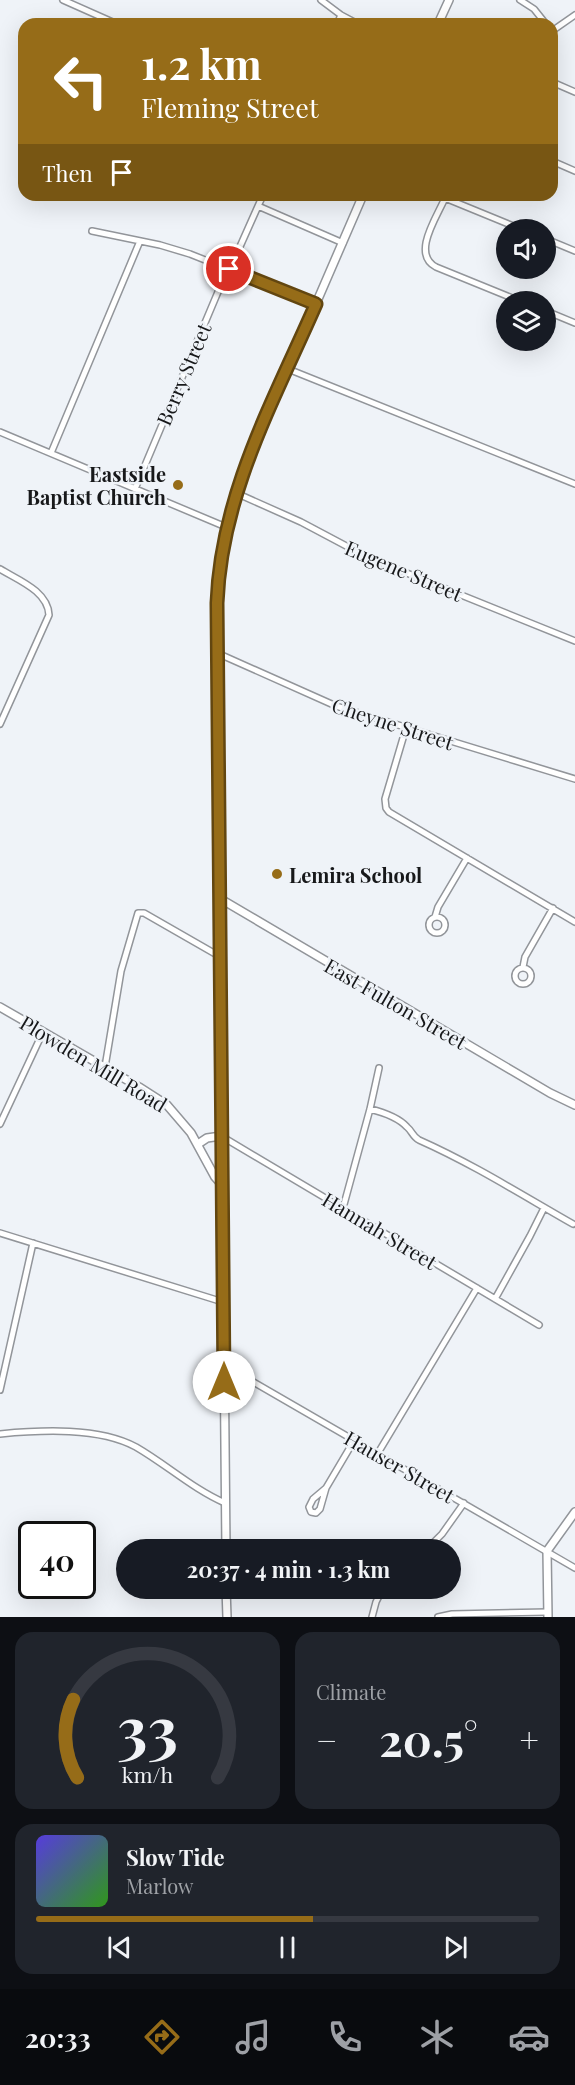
<!DOCTYPE html>
<html lang="en">
<head>
<meta charset="utf-8">
<style>
	body { margin:0; font-family:"Playfair Display",serif; background:#20242c; color:#f1f3f6; height:100vh; display:flex; flex-direction:column; font-size:22px; white-space:nowrap }
	* { box-sizing:border-box; margin:0 }
	p { font-size:20px; color:#9ea1a6 }
	.icon { flex:none; width:33px; height:33px; fill:none; stroke:currentColor; stroke-width:2; stroke-linecap:round; stroke-linejoin:round }
	.map { position:relative; height:1617px; overflow:hidden }
	.drawer { display:flex; flex-direction:column; gap:15px; padding:15px; background:#0d0f14; flex:1 }
	.drawer>* { flex:none }
	.top-card { position:absolute; left:18px; top:18px; width:540px; height:183px; border-radius:18px; box-shadow:0 6px 24px #0002; background:#966c18; color:#fff; overflow:hidden }
	.buttons { position:absolute; left:496px; top:219px; display:grid; gap:12px }
	.buttons a { display:grid; place-items:center; width:60px; height:60px; border-radius:50%; background:#171b24; box-shadow:0 6px 24px #0002; font-size:30px }
	.speed { position:absolute; left:18px; top:1521px; display:flex; gap:12px; font-size:30px; font-weight:700; text-align:center }
	.speed>* { display:grid; place-content:center; width:78px; height:78px; border-radius:50%; background:#171b24; box-shadow:0 6px 24px #0002; line-height:1 }
	.speed .limit { border:3px solid #111; border-radius:9px; background:#fff; color:#111 }
	.pin { position:absolute; display:grid; place-items:center; width:51px; height:51px; color:#fff; margin:-26px; border:3px solid #fff; border-radius:50%; box-shadow:0 2px 6px #0007 }
	.me { position:absolute; width:66px; margin:-33px; rotate:0deg; stroke-linejoin:round; filter:drop-shadow(0 0 4px #0008) }
	.turn { display:flex; align-items:center; gap:21px; height:126px; padding:0 24px; font-size:27px }
	.turn .icon { width:78px; height:78px; stroke-width:2.5 }
	.turn b { display:block; font-size:42px; line-height:51px }
	.then { display:flex; align-items:center; height:57px; padding:0 24px; background:#0003; gap:12px; font-size:22px }
	.big { font-size:45px; font-weight:700; line-height:1.1 }
	.drawer .tile { flex:1; display:flex; flex-direction:column; justify-content:center; gap:9px; min-width:0; padding:0 21px; border-radius:18px; background:#20242c }
	.drawer .dial { align-items:center; gap:0 }
	.dial svg { height:156px; overflow:visible; fill:none; stroke:#363941; stroke-width:7; stroke-linecap:round; text-anchor:middle }
	.dial text { fill:#f1f3f6; stroke:none }
	.song { display:flex; align-items:center; gap:18px }
	.cover { width:72px; height:72px; border-radius:9px; background:linear-gradient(135deg,hsl(250 70% 55%),hsl(110 70% 35%)) }
	.played { height:6px; border-radius:3px; background:linear-gradient(90deg,#966c18 55%,#363941 55%) }
	.keys { display:flex; justify-content:space-around; direction:ltr }
	.heat { display:flex; justify-content:space-between; align-items:center; font-size:33px; direction:ltr }
	.drawer .tiles { flex:1; display:grid; gap:15px; grid-template-columns:1fr 1fr }
	.tile:last-child { grid-column:span 2 }
	.trip { position:absolute; left:116px; top:1539px; width:345px; height:60px; border-radius:30px; background:#171b24; box-shadow:0 6px 24px #0002; font-weight:700; line-height:60px; text-align:center }
	.tabs { display:flex; height:96px; justify-content:space-around; align-items:center; background:#090b0e; color:#9ea1a6 }
	.tabs .icon { width:42px; height:42px }
	.tabs .selected { color:#966c18 }
	.tabs b { font-size:27px; color:#f1f3f6 }
	.map>svg:first-child { display:block }
	.lines { fill:none; stroke-linecap:round; stroke-linejoin:round }
	.minor-casing { stroke:#92959a; stroke-width:8 }
	.tertiary-casing { stroke:#92959a; stroke-width:10 }
	.minor { stroke:#fff; stroke-width:5 }
	.tertiary { stroke:#fff; stroke-width:7 }
	.route-casing { stroke:#624610; stroke-width:15 }
	.route { stroke:#966c18; stroke-width:10 }
	.poi-dot { fill:#966c18; stroke:#eff3f8; stroke-width:2 }
	.labels { text-anchor:middle; dominant-baseline:central; stroke-width:5; stroke-linejoin:round; paint-order:stroke }
	.street-label { font-size:20px; fill:#17181a; stroke:#eff3f8 }
	.poi-label { font-size:20px; font-weight:bold; fill:#17181a; stroke:#eff3f8; text-anchor:end }
</style>
</head>
<body>
<div class="map">
<svg width="575" height="1617" viewBox="0 0 575 1617">
	<rect width="100%" height="100%" fill="#eff3f8"/>
	<g class="lines">
		<defs>
			<path id="minor" d="M63,0L117,24
				M321,0L341,15L358,24
				M520,0L534,9L546,24
				M337,24L341,15
				M552,31L575,15
				M552,82L575,92
				M552,161L575,171
				M258,206L343,243
				M92,231L160,245L190,254L316,304
				M546,239L575,251
				M522,302L436,267C411,254 437,217 445,198L523,230
				M546,311L575,323
				M288,369L575,484
				M0,432L226,527
				M51,453L140,241
				M135,489L223,280L234,260L263,195
				M236,493L301,522L367,557L575,641
				M0,569C18,580 48,591 49,615L0,724
				M217,653L336,706L575,779
				M406,728L385,799L386,808L389,812L575,922
				M429 925a8 8 0 1 1 16 0a8 8 0 1 1-16 0Z
				M435,917L438,907L467,858
				M523,967L525,957L553,908
				M515 976a8 8 0 1 1 16 0a8 8 0 1 1-16 0Z
				M105,1067L121,971L138,913H144L219,956
				M370,1109C382,1112 398,1117 407,1127C412,1131 413,1137 419,1140C473,1164 522,1195 573,1224
				M0,1124L43,1032
				M221,1136L539,1325
				M343,1208L370,1109L379,1068
				M0,1233L223,1302
				M495,1299L530,1236L544,1208
				M224,1365L575,1568
				M0,1390L33,1243
				M0,1434C41,1430 99,1427 136,1447C167,1465 193,1489 225,1503
				M378,1453L477,1288
				M326,1488L320,1509L316,1513L311,1512L309,1507L313,1499Z
				M326,1488L355,1439
				M426,1550L442,1534L464,1503
				M372,1617L376,1602L383,1588
				M438,1617L452,1614L548,1612"/>
			<path id="tertiary" d="M438,24L449,0
				M219,898L550,1093L575,1105
				M0,1007L139,1087L167,1105L191,1133L215,1177L222,1185
				M198,1144L207,1138L221,1136
				M226,1550L217,603L221,554L238,484L363,195
				M226,1588L227,1617
				M548,1617L547,1551L575,1512"/>
		</defs>
		<use href="#minor" class="minor-casing"/>
		<use href="#tertiary" class="tertiary-casing"/>
		<use href="#minor" class="minor"/>
		<use href="#tertiary" class="tertiary"/>
	</g>
	<g class="lines">
		<defs>
			<path id="route" d="M224,1382L217,603C221,495 273,402 316,304L229,269"/>
		</defs>
		<use href="#route" class="route-casing"/>
		<use href="#route" class="route"/>
	</g>
	<g class="poi-dot">
		<circle cx="178" cy="485" r="6"/>
		<circle cx="277" cy="874" r="6"/>
	</g>
	<g class="labels">
		<g class="street-label">
			<text transform="translate(183 374) rotate(-67)">Berry Street</text>
			<text transform="translate(404 570) rotate(23)">Eugene Street</text>
			<text transform="translate(393 723) rotate(18)">Cheyne Street</text>
			<text transform="translate(396 1003) rotate(30)">East Fulton Street</text>
			<text transform="translate(94 1063) rotate(31)">Plowden Mill Road</text>
			<text transform="translate(380 1230) rotate(31)">Hannah Street</text>
			<text transform="translate(400 1466) rotate(30)">Hauser Street</text>
		</g>
		<g class="poi-label">
			<text x="166" y="473">Eastside<tspan x="166" dy="23">Baptist Church</tspan></text>
			<text x="289" y="874" text-anchor="start">Lemira School</text>
		</g>
	</g>
</svg>
<div class="buttons">
<a><svg class="icon" aria-label="sound" viewBox="0 0 24 24"><path d="M4 9h4l5-4v14l-5-4H4zM17 9q2 3 0 6"/></svg></a>
<a><svg class="icon" aria-label="layers" viewBox="0 0 24 24"><path d="M12 4l9 5-9 5-9-5zM3 14l9 5 9-5"/></svg></a>
</div>
<div class="speed"><div class="limit">40</div></div>
<div class="pin" style="left:229px;top:269px;background:#d93025"><svg class="icon" aria-label="arrive" viewBox="0 0 24 24"><path d="M6 21V4h12l-3 4 3 4H6"/></svg></div>
<svg class="me" style="left:224px;top:1382px" viewBox="-20 -20 40 40"><circle r="19" fill="#fff"/><path d="M0-13L10 11 0 6-10 11z" fill="#966c18"/></svg>
<div class="trip">20:37 · 4 min · 1.3 km</div>
<div class="top-card">
<div class="turn"><svg class="icon" aria-label="left" viewBox="0 0 24 24"><path d="M17 20v-9H6M10 6l-5 5 5 5"/></svg><div><b>1.2 km</b>Fleming Street</div></div>
<div class="then">Then<svg class="icon" aria-label="arrive" viewBox="0 0 24 24"><path d="M6 21V4h12l-3 4 3 4H6"/></svg></div>
</div>
</div>
<section class="drawer">
<div class="tiles">
<div class="tile dial"><svg viewBox="0 0 100 80">
<path d="M14 69A42 42 0 1 1 86 69"/>
<path d="M14 69A42 42 0 0 1 12 29" stroke="#966c18"/>
<text x="50" y="56" font-size="32" font-weight="700">33</text>
<text x="50" y="72" font-size="11">km/h</text>
</svg></div>
<div class="tile"><p>Climate</p>
<div class="heat"><a>−</a><b class="big">20.5°</b><a>+</a></div>
</div>
<div class="tile">
<div class="song"><i class="cover"></i><div><b>Slow Tide</b><p>Marlow</p></div></div>
<div class="played"></div>
<div class="keys"><svg class="icon" aria-label="previous" viewBox="0 0 24 24"><path d="M18 5L8 12l10 7zM5 5v14"/></svg><svg class="icon" aria-label="pause" viewBox="0 0 24 24"><path d="M8 5v14M16 5v14"/></svg><svg class="icon" aria-label="next" viewBox="0 0 24 24"><path d="M6 5l10 7-10 7zM19 5v14"/></svg></div>
</div>
</div>
</section>
<nav class="tabs">
<b>20:33</b>
<svg class="icon selected" aria-label="directions" viewBox="0 0 24 24"><path d="M12 3l9 9-9 9-9-9zM9 14v-3h6M13 9l2 2-2 2"/></svg>
<svg class="icon" aria-label="music" viewBox="0 0 24 24"><path d="M9 18V5l10-2v13"/><circle cx="6" cy="18" r="3"/><circle cx="16" cy="16" r="3"/></svg>
<svg class="icon" aria-label="phone" viewBox="0 0 24 24"><path d="M5 4h4l2 5-3 2q2 4 5 5l2-3 5 2v4C11 20 4 13 5 4z"/></svg>
<svg class="icon" aria-label="climate" viewBox="0 0 24 24"><path d="M12 3v18M4 7l16 10M4 17L20 7"/></svg>
<svg class="icon" aria-label="car" viewBox="0 0 24 24"><path d="M5 17H2v-5l4-1 3-4h7l3 4 3 1v5h-3M9 17h6M6 11h13"/><circle cx="7" cy="17" r="2"/><circle cx="17" cy="17" r="2"/></svg>
</nav>
</body>
</html>
